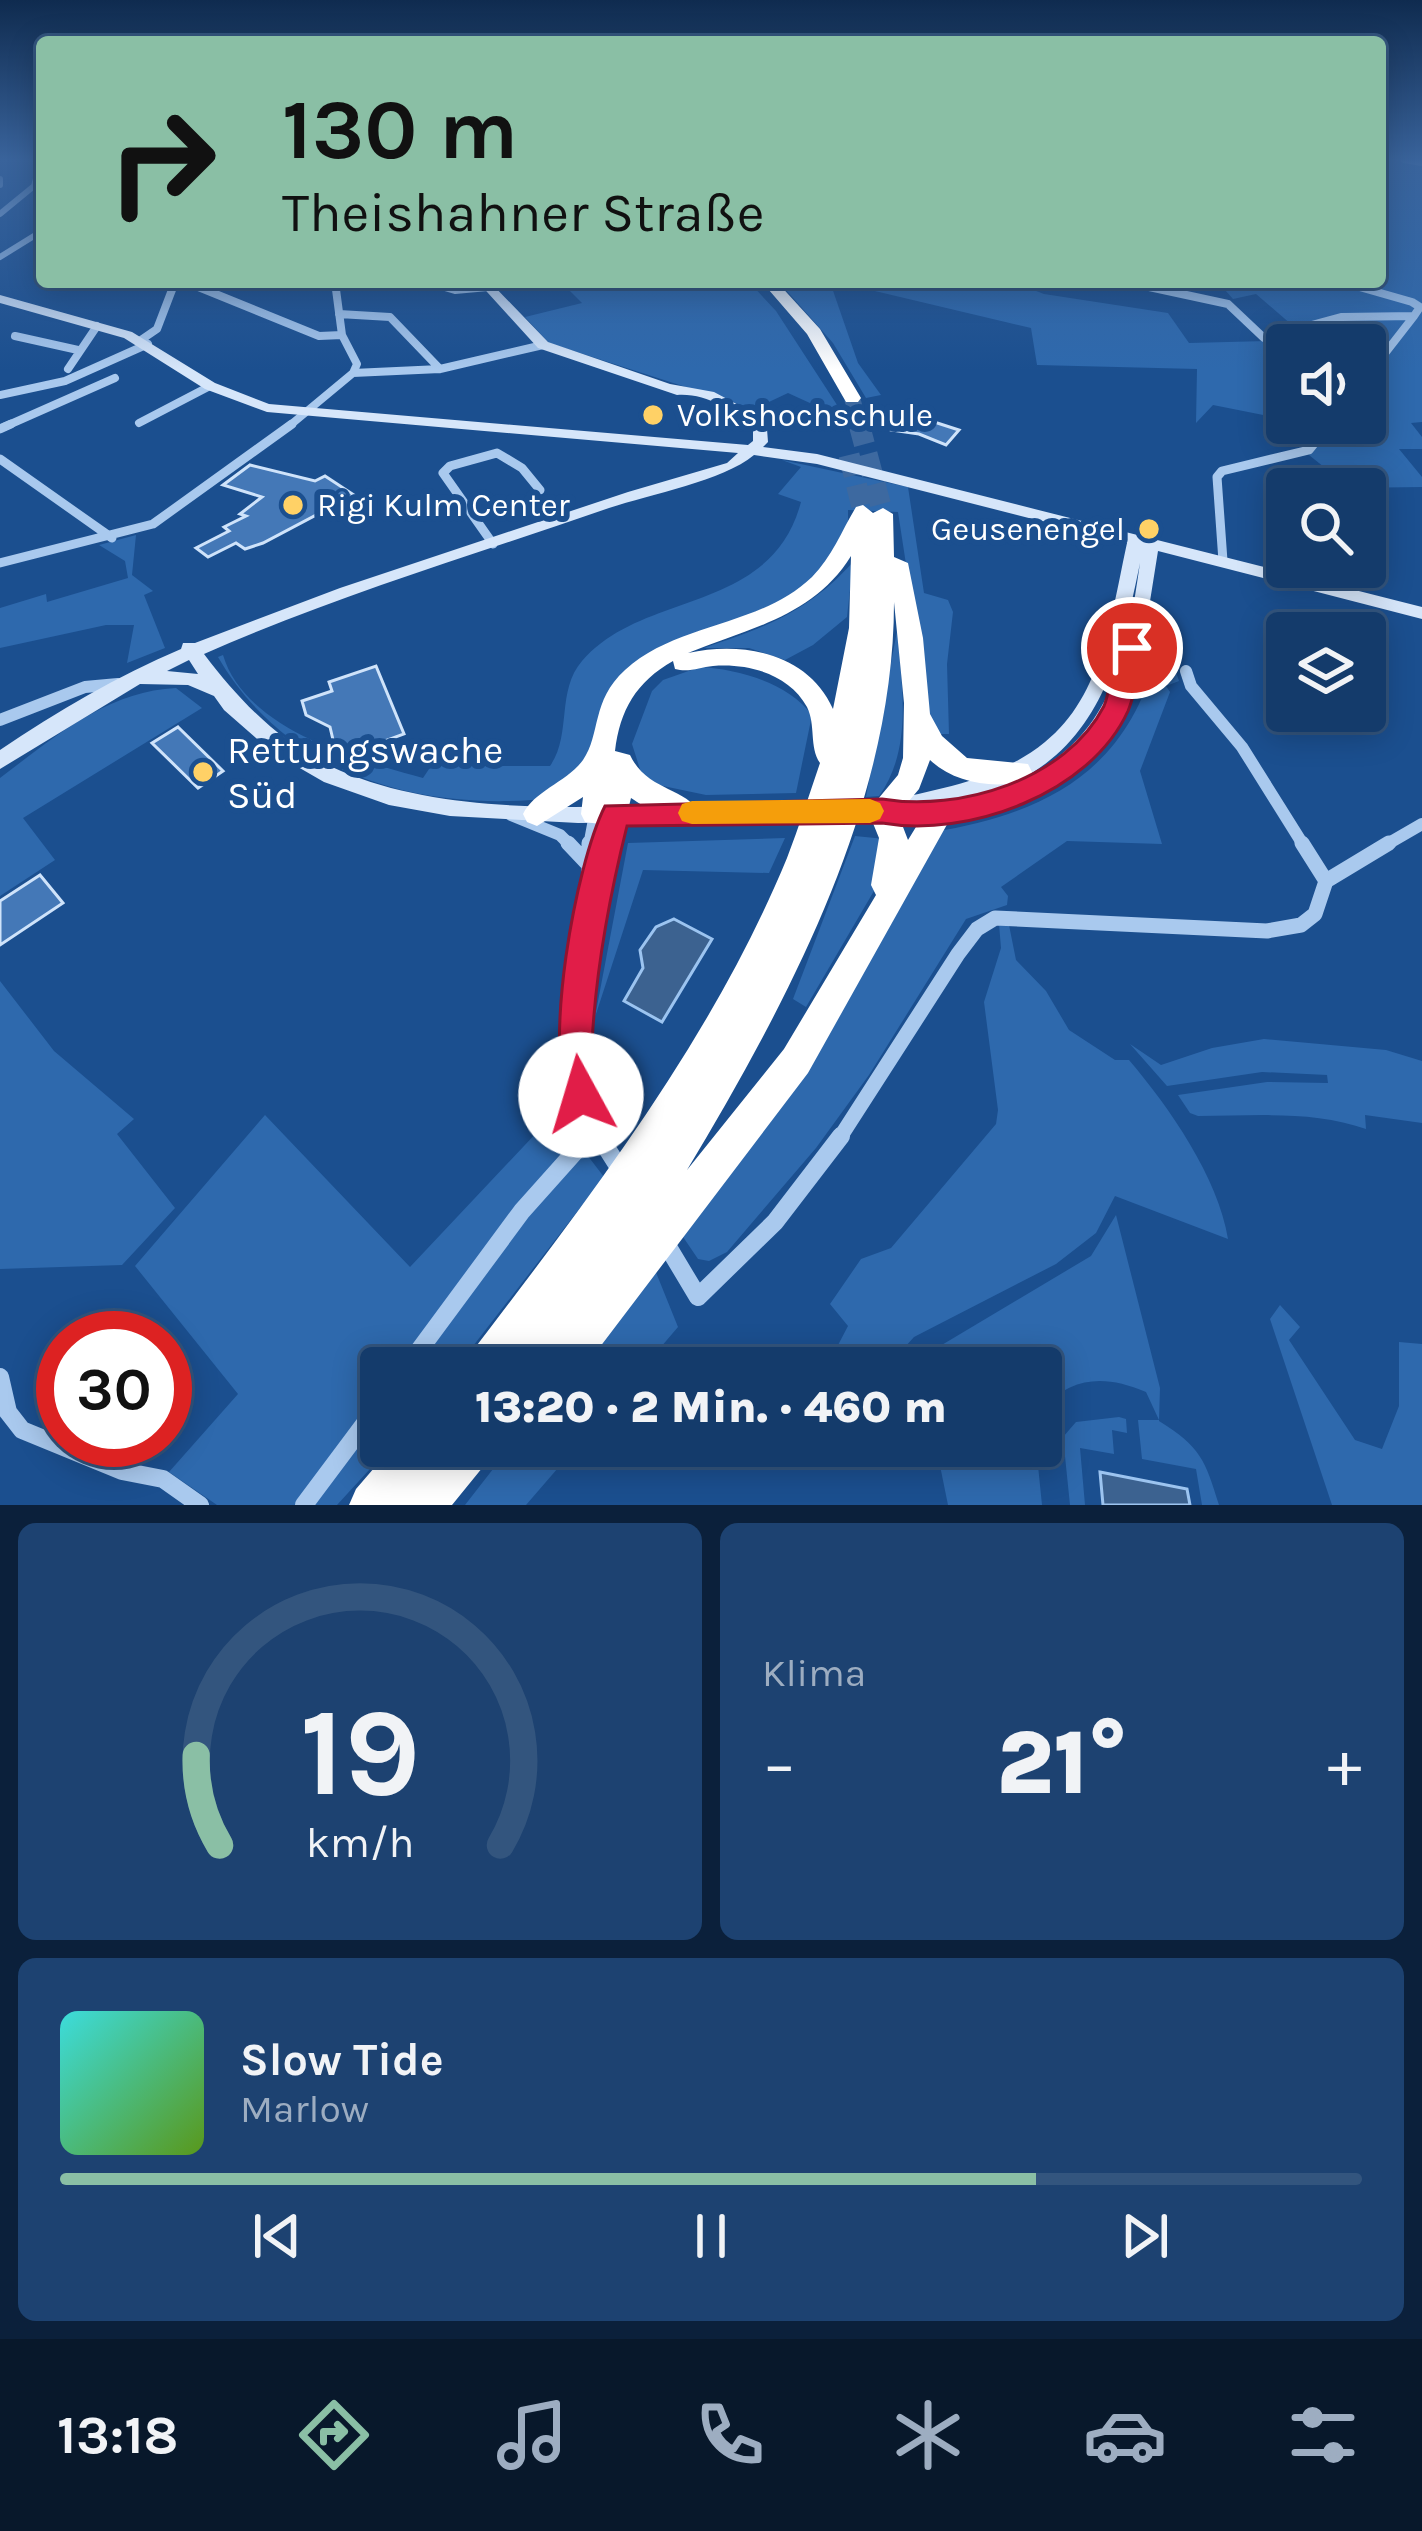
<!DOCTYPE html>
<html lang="de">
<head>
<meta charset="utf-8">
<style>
	body { margin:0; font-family:Karla,sans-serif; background:#1d4271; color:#f1f3f6; height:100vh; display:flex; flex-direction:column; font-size:45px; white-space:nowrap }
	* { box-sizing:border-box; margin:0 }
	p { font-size:39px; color:#9dadc1 }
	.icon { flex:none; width:66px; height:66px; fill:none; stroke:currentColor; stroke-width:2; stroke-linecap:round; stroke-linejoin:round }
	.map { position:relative; height:1505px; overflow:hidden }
	.drawer { display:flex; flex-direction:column; gap:18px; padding:18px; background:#0b203b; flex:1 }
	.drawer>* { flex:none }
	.banner { position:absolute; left:36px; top:36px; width:1350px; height:252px; border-radius:12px; box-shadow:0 6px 30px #0003,0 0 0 3px #33557e; background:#8abfa5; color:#111; overflow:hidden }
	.fabs { position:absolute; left:1266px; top:324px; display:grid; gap:24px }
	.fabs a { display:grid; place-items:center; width:120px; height:120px; border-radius:12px; background:#143b6b; box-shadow:0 6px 30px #0003,0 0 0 3px #33557e; font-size:60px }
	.speed { position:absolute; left:36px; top:1311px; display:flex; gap:24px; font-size:60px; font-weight:700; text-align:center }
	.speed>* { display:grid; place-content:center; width:156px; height:156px; border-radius:50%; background:#143b6b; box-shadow:0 6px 30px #0003,0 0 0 3px #33557e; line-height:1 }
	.speed .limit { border:18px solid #d22; background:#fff; color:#111 }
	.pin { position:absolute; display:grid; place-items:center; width:102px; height:102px; color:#fff; margin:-51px; border:6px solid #fff; border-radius:50%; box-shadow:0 3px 12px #0007 }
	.me { position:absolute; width:132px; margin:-66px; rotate:354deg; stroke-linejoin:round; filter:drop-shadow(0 0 9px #0008) }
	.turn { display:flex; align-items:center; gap:42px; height:252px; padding:0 48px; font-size:54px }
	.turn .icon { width:156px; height:156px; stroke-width:2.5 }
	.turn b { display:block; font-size:84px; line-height:102px }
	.big { font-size:90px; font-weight:800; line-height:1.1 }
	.drawer .widget { flex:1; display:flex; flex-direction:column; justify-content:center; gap:18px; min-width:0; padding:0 42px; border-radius:18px; background:#1d4271 }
	.drawer .dial { align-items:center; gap:0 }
	.dial svg { height:312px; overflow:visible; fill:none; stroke:#33557e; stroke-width:7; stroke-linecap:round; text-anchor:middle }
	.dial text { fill:#f1f3f6; stroke:none }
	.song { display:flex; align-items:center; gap:36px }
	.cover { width:144px; height:144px; border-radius:18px; background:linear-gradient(135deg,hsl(180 70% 55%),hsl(90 70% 35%)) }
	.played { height:12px; border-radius:6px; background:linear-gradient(90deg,#8abfa5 75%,#33557e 75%) }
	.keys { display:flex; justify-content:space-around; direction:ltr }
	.heat { display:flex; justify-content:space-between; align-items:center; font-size:66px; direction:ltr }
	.drawer .tiles { flex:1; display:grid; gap:18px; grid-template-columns:1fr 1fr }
	.widget:last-child { grid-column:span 2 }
	.trip { position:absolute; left:360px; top:1347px; width:702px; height:120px; border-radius:12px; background:#143b6b; box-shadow:0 6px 30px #0003,0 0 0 3px #33557e; font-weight:800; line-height:120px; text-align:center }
	.dock { display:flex; height:192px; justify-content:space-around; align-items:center; background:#08182b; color:#9dadc1 }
	.dock .icon { width:84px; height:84px }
	.dock .current { color:#8abfa5 }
	.dock b { font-size:54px; color:#f1f3f6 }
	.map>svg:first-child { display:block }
	.green { fill:#2e69ad }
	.water { fill:#3c6290; stroke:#9cc4f0; stroke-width:3 }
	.building { fill:#4478b7; stroke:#cfe3fa; stroke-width:3 }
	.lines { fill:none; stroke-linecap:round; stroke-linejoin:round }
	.highway-tunnel-far1 { stroke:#3d69a0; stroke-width:16; stroke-dasharray:16 9; stroke-linecap:butt }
	.highway-tunnel { stroke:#3d69a0; stroke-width:21; stroke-dasharray:21 10; stroke-linecap:butt }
	.street-far5 { stroke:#a9c9ee; stroke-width:6 }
	.street-far4 { stroke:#a9c9ee; stroke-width:8 }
	.street-far3 { stroke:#a9c9ee; stroke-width:9 }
	.street-far2 { stroke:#a9c9ee; stroke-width:12 }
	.street-far1 { stroke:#a9c9ee; stroke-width:15 }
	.street { stroke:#a9c9ee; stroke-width:18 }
	.secondary { fill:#d6e6fa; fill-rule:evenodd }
	.highway { fill:#fff; fill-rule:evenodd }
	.route { fill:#e11d48; stroke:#92132f; stroke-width:3 }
	.slow { fill:#f59e0b }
	.poi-dot { fill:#ffd166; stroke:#1b4f8f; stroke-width:4.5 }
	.labels { text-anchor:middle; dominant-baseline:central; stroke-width:12; stroke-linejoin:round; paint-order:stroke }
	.far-poi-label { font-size:33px; fill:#fff; stroke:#1b4f8f; text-anchor:start }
	.poi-label { font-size:39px; fill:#fff; stroke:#1b4f8f; text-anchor:start }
</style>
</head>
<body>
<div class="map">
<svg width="1422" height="1505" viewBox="0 0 1422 1505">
	<rect width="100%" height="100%" fill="#1b4f8f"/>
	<path class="green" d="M1380,160H1422V422L1411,423L1422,437V449H1399L1422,477V487L1350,488L1309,455L1335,423H1365V345H1287V415L1278,418L1213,405L1196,423L1197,369L1037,365L1031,328L858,287L862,282H1013L1044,294L1168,313L1189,343L1267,341L1299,331L1256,294L1233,299L1218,282H1380Z
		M561,282H749L776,311L839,408L823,409L788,393L754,409L549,343L525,317L582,303Z
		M779,282H830L858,363L881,395L866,398L833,343Z
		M782,460L908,487L924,593L948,600L953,612L947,664L949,734H932L898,512L848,510V530L805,590L662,653L585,765L554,798C422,813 287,776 218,657L223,655C245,729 357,760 423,778L431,766H550C572,735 556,691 582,661C644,589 771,615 801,502L778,494L801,467Z
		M136,535L132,575L153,591L144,595L165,648L127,663L134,625H106L0,648V608L46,594L47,602L128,578L125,561L99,545Z
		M853,562L847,617L813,645L785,660L749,648H704C766,627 808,612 853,562Z
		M897,631C902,686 913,749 879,796L866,797Z
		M1156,657L1174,666L1179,681L1166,686L1170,692L1140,771L1162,844L1067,841L1001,887L1008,896L1007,905L966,919L869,1075L816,1148L727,1252L709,1261L698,1259L679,1231L933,832C1044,814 1126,772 1156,657Z
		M700,667C738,669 788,683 812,715L796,793L706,795L644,782L632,744L652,691L663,680Z
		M176,688L202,708L23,818L55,860L0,896V778C53,738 107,691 176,688Z
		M855,836L885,839L878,884L806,1007L793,999Z
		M785,838L769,873L643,870L595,1017L628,843Z
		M999,924L1009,925L1016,960L1046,991L1069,1030L1115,1060H1129C1169,1107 1218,1177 1228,1239L1115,1196L1096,1233L1056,1264L914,1337L886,1368H826L848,1326L830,1304L861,1259L891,1248L996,1124L998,1110L984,1002L1001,948Z
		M0,981L54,1051L134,1119L117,1134L175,1208L122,1265L0,1269Z
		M1264,1039L1386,1050L1422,1061V1123L1365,1115L1366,1129C1314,1110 1253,1116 1198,1116L1190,1113L1178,1095L1267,1082L1328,1083L1327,1075L1262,1072L1167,1086L1130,1044L1161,1065L1212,1048Z
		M555,1113L604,1177L456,1368H381V1446H391L337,1505H217L169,1472L238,1394L135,1266L265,1115L410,1267Z
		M1116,1215L1160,1388L1159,1421C1201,1447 1205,1460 1219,1505H1202L1196,1469L1142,1459L1138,1420H1159L1146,1392C1105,1375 1074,1376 1041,1408V1368H926L925,1355L1091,1256Z
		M653,1265L678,1327L643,1368H573Z
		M1280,1305L1300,1327L1289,1340L1355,1440L1382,1449L1399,1406V1342L1422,1344V1505H1332L1270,1319Z
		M1119,1417L1126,1419L1127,1433L1112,1430L1114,1454L1080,1448L1085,1505H1070L1063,1437L1076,1422Z
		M511,1446H577L526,1505H465Z
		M936,1446H1036L1042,1505H948Z"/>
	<path class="water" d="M674,919L712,939L662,1022L624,1001L643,968L640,950L656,927Z
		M1100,1472L1187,1489L1190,1505H1103Z"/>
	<path class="building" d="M902,414L928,420L959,430L946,445L919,434L892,430Z
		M250,465L315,481L325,476L354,495L263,543L245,549L236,543L208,557L196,548L229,531L224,527L246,516L240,514L262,497L223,485Z
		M376,666L404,734L355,752L352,747L334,744L330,727L306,715L302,701L332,691L329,682Z
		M178,727L223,771L198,788L152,743Z
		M40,875L63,903L0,945V901Z"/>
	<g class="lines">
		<path class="highway-tunnel-far1" d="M852,398L860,427"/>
		<path class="highway-tunnel" d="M859,424L883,514
			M849,455L863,511"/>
		<path class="street-far5" d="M1404,160L1422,163
			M0,179V185
			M0,214L34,186L41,160
			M0,257L42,231"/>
		<path class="street-far4" d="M186,282L319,336L342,335
			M335,282L342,335L357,364L353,373
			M428,282L455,290L488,287
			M1126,282L1228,304L1264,338L1341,317L1414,316L1365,379
			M1342,282L1412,302L1420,307L1414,316
			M339,314L390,317L440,369
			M15,336L78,350
			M138,342L157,329L175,282
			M68,369L97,326
			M0,395L65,381L148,344
			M139,423L210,386
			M4,427L115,378
			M288,427L353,373L440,369L543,345
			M1328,427L1331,423"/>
		<path class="street-far3" d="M0,429L11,424
			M0,459L112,538
			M493,544L443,473L450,466L497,453L522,468L540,490
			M1223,561L1217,477L1222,471L1309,450L1330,424
			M0,563L153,524L292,424"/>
		<path class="street-far2" d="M1186,671L1191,686L1242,747L1304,846
			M0,720L85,687L118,684
			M511,815L560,835L571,846
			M589,846L595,814
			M607,846L615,814
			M1384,846L1422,824"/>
		<path class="street-far1" d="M568,843L586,862
			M589,843V917L574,1066L601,1139
			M1302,843L1326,881
			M591,910L608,843
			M586,1139L595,1129
			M839,1139L958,954L977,929L995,918L1267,931L1301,925L1315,914L1326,881L1389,843"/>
		<path class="street" d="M599,1136L623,1174
			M665,1242L698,1297L775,1222L841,1136
			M406,1368L522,1211L589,1136
			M0,1377L8,1412L22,1430L122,1471L163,1479L200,1505
			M304,1505L381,1402"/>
		<path class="secondary" d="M478,282H490L548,342L670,384L714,392L746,409L767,429L768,442L763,447L817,454L1422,607V619L1158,551L1140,664L1128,698L1108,735L1084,762L1052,785L1010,803L958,818L913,823L882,820L578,823L450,816L389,805L324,782L272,752L224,710L214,696L188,685L140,684L0,769V750C58,711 117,676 181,649L183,643H195L340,588L628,492L727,463L738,453L267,412L205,389L124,338L0,303V295L132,332L215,383L269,404L748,445L753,441V430C732,409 706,393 677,395L538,348ZM754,455L817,464L1127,543C1112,611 1103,696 1045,742C1000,779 941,789 885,801C850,808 785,803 748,803C619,804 462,822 341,771C283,746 241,703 204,654C335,596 474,555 609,508C651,494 723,481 754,455ZM1140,563C1126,659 1112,741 1013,783C1102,742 1122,651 1140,563ZM189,660L198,674L167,671Z"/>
		<path class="highway" d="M762,282H777L820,329L861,398L858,402H846L807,334Z
			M863,505L873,513L883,508L893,514L894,557L908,563L923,638L930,714L942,736L967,758L1028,764L1032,772L1028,780C996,790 954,783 930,760L919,789L898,814L908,840L930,804L940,800L950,804L954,812L808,1073L584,1368H465L471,1353C589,1198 712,1040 787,858C799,827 809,795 820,763C809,747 816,725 807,707C789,674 748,663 713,666C700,667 689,673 675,669L673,661C636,682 620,710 615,751L630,755C647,791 685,787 700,813L696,821C675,828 648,809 631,798L625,822L615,826L585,822L581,814L583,797L537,826L527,822L523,814C534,791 567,782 583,760C601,734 591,701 625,670C678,622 760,627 812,577C832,557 842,530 856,507ZM851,556L849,628L833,709C808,653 743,641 688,653C750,628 814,616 851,556ZM894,602L904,703L903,758L898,775L868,811L879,838L871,885L876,895L784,1049L687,1170C788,1001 894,805 894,602Z
			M393,1446H493L487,1462L452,1505H349L356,1489Z"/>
	</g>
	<linearGradient id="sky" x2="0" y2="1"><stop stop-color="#0f2b4f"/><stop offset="0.43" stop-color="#39639b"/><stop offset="1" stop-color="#39639b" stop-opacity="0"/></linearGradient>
	<rect width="1422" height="370" fill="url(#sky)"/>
	<path class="route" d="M1132,640L1144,648C1139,668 1136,692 1128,711C1090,794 968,838 882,823L627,826C609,898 596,968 592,1043C591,1066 603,1086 594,1108L581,1113L569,1108C543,1046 575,866 605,806L882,799C959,812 1066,780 1104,706C1113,686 1109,647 1132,640Z"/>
	<path class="slow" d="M870,799L880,803L884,811L880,819L870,823L692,824L682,821L678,813L682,804L692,801Z"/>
	<g class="poi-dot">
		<circle cx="653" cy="415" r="12"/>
		<circle cx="293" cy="505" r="12"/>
		<circle cx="1149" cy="529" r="12"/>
		<circle cx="203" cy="772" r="12"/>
	</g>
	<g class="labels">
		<g class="far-poi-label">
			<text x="677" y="415">Volkshochschule</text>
			<text x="317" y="505">Rigi Kulm Center</text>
			<text x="1125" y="529" text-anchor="end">Geusenengel</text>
		</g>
		<g class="poi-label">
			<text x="227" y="750">Rettungswache<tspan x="227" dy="45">Süd</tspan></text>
		</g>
	</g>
</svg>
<div class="fabs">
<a><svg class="icon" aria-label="sound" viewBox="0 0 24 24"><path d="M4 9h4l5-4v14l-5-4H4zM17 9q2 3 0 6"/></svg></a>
<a><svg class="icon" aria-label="search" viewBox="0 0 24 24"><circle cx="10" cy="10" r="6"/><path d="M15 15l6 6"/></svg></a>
<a><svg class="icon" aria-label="layers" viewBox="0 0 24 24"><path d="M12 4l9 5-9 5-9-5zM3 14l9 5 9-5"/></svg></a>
</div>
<div class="speed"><div class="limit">30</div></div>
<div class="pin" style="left:1132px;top:648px;background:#d93025"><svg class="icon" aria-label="arrive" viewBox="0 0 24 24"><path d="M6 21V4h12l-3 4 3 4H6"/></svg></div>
<svg class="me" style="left:581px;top:1095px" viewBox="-20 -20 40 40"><circle r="19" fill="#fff"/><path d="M0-13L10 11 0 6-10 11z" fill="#e11d48"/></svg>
<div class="trip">13:20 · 2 Min. · 460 m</div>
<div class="banner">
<div class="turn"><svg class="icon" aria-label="right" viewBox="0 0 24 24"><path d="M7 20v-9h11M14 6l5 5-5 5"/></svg><div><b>130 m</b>Theishahner Straße</div></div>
</div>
</div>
<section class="drawer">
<div class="tiles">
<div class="widget dial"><svg viewBox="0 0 100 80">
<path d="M14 69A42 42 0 1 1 86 69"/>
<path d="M14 69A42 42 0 0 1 8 46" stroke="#8abfa5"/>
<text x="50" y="56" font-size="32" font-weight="700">19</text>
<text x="50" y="72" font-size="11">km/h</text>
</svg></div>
<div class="widget"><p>Klima</p>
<div class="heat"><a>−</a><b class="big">21°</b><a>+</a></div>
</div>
<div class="widget">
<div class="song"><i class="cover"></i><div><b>Slow Tide</b><p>Marlow</p></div></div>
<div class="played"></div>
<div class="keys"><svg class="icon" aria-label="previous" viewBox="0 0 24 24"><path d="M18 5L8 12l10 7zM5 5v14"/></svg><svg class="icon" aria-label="pause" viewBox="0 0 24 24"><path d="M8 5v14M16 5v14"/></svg><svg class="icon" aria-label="next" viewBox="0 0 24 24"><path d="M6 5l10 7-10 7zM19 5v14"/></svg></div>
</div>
</div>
</section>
<nav class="dock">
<b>13:18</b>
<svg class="icon current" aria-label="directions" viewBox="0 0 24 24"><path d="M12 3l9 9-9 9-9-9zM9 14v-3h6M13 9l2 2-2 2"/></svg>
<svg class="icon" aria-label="music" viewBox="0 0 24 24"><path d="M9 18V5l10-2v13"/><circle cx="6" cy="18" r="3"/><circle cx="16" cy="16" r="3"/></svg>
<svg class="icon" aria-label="phone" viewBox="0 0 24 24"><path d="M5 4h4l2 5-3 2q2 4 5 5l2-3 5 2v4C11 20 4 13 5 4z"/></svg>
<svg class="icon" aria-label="climate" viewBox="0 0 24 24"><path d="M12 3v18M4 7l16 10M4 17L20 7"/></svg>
<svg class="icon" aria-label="car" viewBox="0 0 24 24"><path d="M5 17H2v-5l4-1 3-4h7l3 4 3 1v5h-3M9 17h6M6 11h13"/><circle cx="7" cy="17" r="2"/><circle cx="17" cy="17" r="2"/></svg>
<svg class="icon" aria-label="filters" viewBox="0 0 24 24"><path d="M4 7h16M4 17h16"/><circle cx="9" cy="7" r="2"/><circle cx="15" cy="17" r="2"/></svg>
</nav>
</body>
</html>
